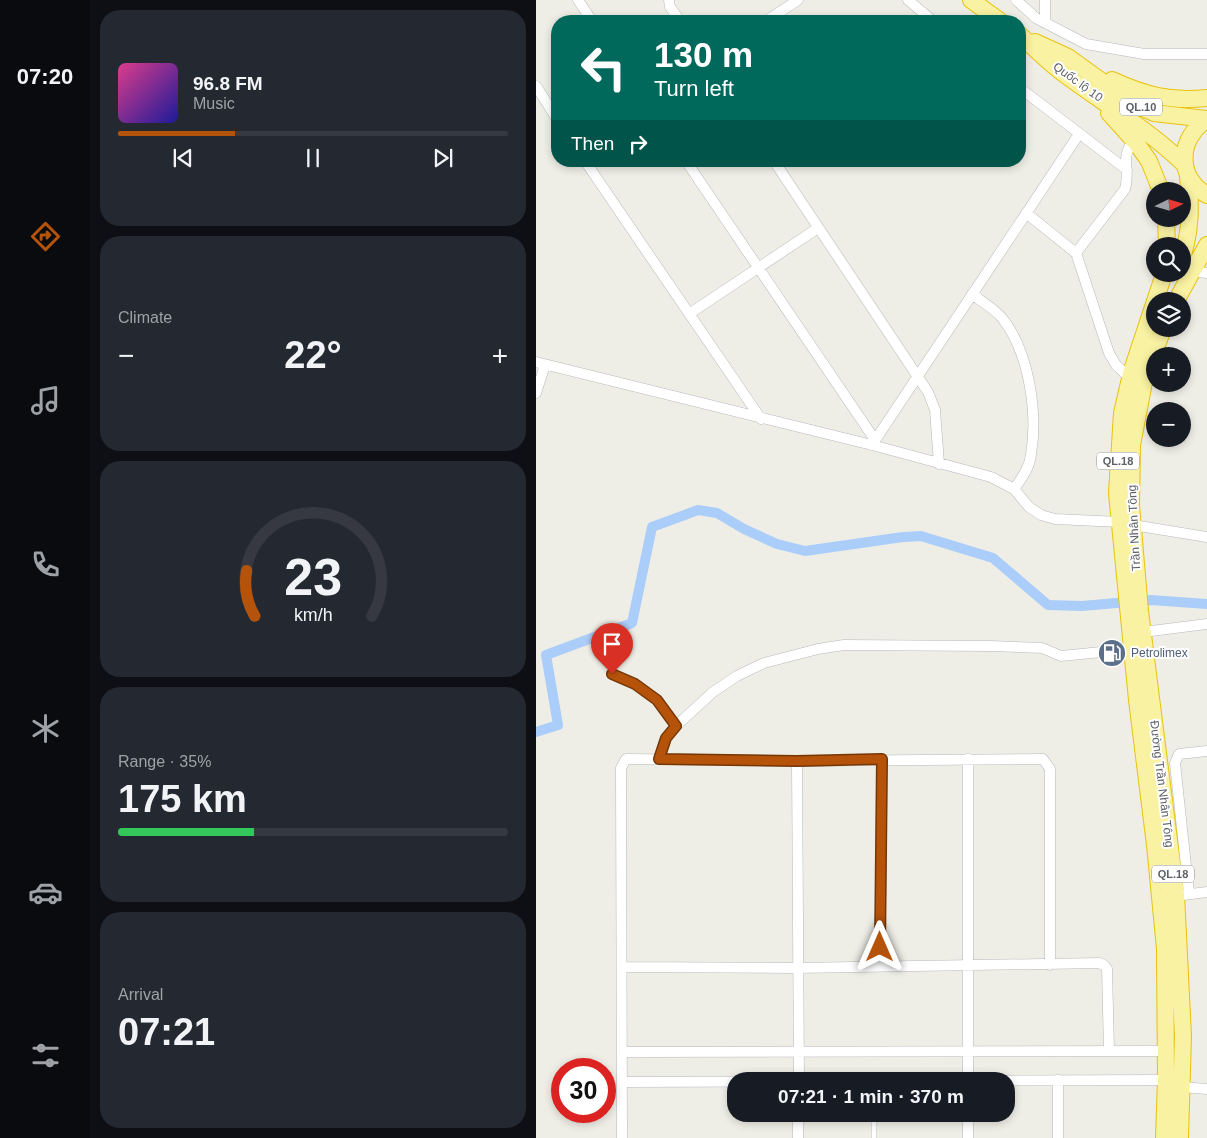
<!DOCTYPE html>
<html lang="en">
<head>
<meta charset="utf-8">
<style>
	body { margin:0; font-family:Helvetica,sans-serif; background:#242831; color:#f1f3f6; height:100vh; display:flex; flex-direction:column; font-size:19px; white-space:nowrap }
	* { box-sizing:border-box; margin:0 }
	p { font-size:16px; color:#9ea1a6 }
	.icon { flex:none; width:28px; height:28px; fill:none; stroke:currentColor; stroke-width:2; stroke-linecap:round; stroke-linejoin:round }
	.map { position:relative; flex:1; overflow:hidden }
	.panel { display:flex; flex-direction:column; gap:10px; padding:10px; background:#0d0f14; width:446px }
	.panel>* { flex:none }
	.guide { position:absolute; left:15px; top:15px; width:475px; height:152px; border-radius:20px; box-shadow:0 2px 8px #0003; background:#00695c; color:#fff; overflow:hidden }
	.needle { width:32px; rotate:85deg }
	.fabs { position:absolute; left:610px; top:182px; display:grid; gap:10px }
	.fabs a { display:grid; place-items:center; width:45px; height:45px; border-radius:50%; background:#171b24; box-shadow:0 2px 8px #0003; font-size:25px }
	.speed { position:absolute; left:15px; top:1058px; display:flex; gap:10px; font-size:25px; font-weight:700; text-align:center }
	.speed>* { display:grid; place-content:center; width:65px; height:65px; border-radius:50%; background:#171b24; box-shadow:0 2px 8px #0003; line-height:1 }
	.speed .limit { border:8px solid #d22; background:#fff; color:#111 }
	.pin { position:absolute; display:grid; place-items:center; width:42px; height:42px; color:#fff; margin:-51px -21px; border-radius:50% 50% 50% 0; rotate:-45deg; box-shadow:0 0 5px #0007 }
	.pin .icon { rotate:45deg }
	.me { position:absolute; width:55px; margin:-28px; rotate:0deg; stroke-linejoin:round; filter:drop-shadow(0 0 4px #0008) }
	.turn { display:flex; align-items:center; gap:18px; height:105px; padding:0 20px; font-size:22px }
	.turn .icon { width:65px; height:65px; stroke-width:2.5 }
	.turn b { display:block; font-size:35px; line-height:42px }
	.then { display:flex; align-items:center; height:48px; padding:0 20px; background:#0003; gap:10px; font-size:19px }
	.big { font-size:38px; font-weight:800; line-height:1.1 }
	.panel .widget { flex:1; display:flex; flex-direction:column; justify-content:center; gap:8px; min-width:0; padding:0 18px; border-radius:20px; background:#242831 }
	.panel .dial { align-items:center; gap:0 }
	.dial svg { height:130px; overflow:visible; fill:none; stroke:#363941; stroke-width:7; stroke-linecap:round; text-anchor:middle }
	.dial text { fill:#f1f3f6; stroke:none }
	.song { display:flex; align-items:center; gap:15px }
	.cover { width:60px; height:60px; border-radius:8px; background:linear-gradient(135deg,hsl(330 70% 55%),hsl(240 70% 35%)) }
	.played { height:5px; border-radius:2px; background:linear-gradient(90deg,#b45309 30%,#363941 30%) }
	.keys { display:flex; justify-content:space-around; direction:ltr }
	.heat { display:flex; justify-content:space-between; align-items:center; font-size:28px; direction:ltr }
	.charge { height:8px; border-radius:4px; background:linear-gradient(90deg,#34c759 35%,#363941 0) }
	.trip { position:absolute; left:191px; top:1072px; width:288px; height:50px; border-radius:20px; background:#171b24; box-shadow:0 2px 8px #0003; font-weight:800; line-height:50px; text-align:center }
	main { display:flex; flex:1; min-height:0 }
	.dock { display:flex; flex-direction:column; width:90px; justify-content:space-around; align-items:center; background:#090b0e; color:#9ea1a6 }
	.dock .icon { width:35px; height:35px }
	.dock .current { color:#b45309 }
	.dock b { font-size:22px; color:#f1f3f6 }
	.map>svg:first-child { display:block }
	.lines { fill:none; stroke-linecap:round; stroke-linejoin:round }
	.canal { stroke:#abcdfa; stroke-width:10 }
	.service-casing { stroke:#b6b8bc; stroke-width:6 }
	.minor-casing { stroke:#b6b8bc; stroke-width:11 }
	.trunk-casing { stroke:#e9c20d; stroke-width:18 }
	.service { stroke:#fff; stroke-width:5 }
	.minor { stroke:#fff; stroke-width:10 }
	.trunk { stroke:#f9f2a2; stroke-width:16 }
	.route-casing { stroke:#753606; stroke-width:12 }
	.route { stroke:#b45309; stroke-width:9 }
	.labels { text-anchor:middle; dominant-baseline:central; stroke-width:4; stroke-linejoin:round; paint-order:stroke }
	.shield { fill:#fff; stroke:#8e9094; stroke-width:1 }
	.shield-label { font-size:11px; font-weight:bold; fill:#5e6066 }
	.street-label { font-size:12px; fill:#5e6066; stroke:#fff }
	.service-label { font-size:12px; fill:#4e5e75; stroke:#fff; text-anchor:start }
</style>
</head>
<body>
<main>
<nav class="dock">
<b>07:20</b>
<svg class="icon current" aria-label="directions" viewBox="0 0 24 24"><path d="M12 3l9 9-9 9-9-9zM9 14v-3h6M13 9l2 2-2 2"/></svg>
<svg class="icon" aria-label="music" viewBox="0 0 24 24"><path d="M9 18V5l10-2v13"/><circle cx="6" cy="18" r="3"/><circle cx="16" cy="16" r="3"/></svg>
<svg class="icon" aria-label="phone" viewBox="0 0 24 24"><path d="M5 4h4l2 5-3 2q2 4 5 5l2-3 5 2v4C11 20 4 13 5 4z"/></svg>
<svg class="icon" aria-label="climate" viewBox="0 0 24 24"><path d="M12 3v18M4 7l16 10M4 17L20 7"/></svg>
<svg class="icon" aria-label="car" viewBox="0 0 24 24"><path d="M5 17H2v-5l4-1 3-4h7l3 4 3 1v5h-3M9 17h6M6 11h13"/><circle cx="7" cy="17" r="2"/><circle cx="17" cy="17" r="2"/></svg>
<svg class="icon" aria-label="filters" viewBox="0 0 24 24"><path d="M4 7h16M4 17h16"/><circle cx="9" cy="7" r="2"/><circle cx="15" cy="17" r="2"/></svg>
</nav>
<section class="panel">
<div class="widget">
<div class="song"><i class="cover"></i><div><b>96.8 FM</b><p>Music</p></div></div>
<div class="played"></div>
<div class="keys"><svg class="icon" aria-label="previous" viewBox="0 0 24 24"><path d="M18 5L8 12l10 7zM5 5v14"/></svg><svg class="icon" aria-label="pause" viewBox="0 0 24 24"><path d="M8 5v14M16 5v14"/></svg><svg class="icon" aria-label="next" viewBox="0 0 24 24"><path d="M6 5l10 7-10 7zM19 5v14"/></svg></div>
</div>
<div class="widget"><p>Climate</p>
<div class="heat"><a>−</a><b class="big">22°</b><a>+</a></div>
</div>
<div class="widget dial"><svg viewBox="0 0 100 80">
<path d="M14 69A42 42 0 1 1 86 69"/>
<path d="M14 69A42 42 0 0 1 9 41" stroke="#b45309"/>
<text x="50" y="56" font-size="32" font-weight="700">23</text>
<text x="50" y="72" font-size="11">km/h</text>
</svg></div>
<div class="widget"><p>Range · 35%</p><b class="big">175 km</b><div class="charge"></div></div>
<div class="widget"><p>Arrival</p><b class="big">07:21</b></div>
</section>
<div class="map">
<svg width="671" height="1138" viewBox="0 0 671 1138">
	<rect width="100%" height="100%" fill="#efeee6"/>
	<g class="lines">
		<path class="canal" d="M0,732L22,725L10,655L96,623L116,527L162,510L181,513L208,529L241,544L269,551L367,537L385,536L457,558L512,605L546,606L615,600L671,604"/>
		<defs>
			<path id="service" d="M76,674L99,684L121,700L140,726
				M338,1114V1138"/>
			<path id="minor" d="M42,0L56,21
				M133,0L134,7L144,21
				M372,0L397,21
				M480,0L500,18L550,44L608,54H671
				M230,21L262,0
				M509,23V0
				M0,86L21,119
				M484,88L591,170
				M49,161L225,419
				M150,161L339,440
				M238,161L392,392L399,410L403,464
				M490,213L540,253L573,353L580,365L594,378
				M540,253L589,189C595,170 583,157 598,141
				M657,271L671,273
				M436,294C446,302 459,309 466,318C493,351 502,413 495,454C494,467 486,478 478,489
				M153,314L282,228
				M0,362L336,445L455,477L478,489L493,507L505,515L519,519L584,522
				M0,393L9,365
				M336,445L543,134
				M597,525L671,537
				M607,632L671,624
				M123,759L130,738L140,726L177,692L201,676L228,663L282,649L308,645L454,646L506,648L525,656L596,649
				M261,761L263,1081
				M653,894L639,763L643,754L671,751
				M647,895L671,892
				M344,966L346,759
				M86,967L262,968L563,963L568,965L571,969L573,1051
				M86,1052L629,1051
				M522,1080V1138
				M432,1081V759
				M86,1082L630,1080
				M646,1087L671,1089
				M432,1114V1138
				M86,1138L85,768L90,759L261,761L507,759L514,769V965
				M262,1138V1114"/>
			<path id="trunk" d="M435,0L464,21
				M484,35C497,47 510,60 524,71C566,103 611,128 648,164
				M499,42L532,57L596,103L618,113L671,119
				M576,80C609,95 634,102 671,98
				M573,113L601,144L613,161L625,191
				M671,120C642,137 640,178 671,195
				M630,219L631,246
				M646,258C655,230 655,205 652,177
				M628,274L596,370L586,413L581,493L601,700L619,845L629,949L630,1080L628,1138
				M640,301L671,245
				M627,329L609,377L596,445L595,505L604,611L640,895L647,1036L644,1138"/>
		</defs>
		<use href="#service" class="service-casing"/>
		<use href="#minor" class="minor-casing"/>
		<use href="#trunk" class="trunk-casing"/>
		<use href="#service" class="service"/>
		<use href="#minor" class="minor"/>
		<use href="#trunk" class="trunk"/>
	</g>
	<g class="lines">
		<defs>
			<path id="route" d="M76,674L99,684L121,700L140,726L130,738L123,759L261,761L346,759L344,947"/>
		</defs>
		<use href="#route" class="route-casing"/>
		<use href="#route" class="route"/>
	</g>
	<defs>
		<symbol id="fuel-disc" viewBox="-11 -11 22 22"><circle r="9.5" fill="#5c6f8a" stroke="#fff"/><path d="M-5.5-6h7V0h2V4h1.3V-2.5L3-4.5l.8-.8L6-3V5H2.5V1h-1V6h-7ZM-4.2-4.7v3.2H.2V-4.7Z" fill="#fff"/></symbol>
	</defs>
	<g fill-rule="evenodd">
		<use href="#fuel-disc" x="560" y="637" width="32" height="32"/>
	</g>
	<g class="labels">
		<g class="shield">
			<rect x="584" y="98.5" width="42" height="17" rx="4"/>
			<rect x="561" y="452.5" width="42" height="17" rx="4"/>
			<rect x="616" y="865.5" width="42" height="17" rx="4"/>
		</g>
		<g class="shield-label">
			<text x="605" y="107">QL.10</text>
			<text x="582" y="461">QL.18</text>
			<text x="637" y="874">QL.18</text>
		</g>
		<g class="street-label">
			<text transform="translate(542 82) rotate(36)">Quốc lộ 10</text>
			<text transform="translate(598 528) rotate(-93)">Trần Nhân Tông</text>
			<text transform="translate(626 784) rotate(83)">Đường Trần Nhân Tông</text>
		</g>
		<g class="service-label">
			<text x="595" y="653">Petrolimex</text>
		</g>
	</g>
</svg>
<div class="fabs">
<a><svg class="needle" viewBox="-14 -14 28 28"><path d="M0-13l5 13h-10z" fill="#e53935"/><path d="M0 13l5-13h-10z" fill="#9ea1a6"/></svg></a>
<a><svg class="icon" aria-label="search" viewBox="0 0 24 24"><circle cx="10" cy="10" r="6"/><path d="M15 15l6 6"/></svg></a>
<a><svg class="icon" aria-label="layers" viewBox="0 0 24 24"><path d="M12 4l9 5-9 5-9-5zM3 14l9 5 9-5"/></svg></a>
<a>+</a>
<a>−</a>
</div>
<div class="speed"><div class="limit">30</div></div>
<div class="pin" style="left:76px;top:674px;background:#d93025"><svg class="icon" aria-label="arrive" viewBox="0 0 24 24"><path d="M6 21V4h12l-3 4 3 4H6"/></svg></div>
<svg class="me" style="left:344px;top:947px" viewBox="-20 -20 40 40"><path d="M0-17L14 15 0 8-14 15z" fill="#b45309" stroke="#fff" stroke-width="4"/></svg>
<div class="trip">07:21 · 1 min · 370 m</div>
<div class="guide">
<div class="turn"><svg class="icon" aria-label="left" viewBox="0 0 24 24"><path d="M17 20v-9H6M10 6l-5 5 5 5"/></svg><div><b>130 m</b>Turn left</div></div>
<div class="then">Then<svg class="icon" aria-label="right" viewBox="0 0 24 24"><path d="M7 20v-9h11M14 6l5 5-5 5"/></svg></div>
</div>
</div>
</main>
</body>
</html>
